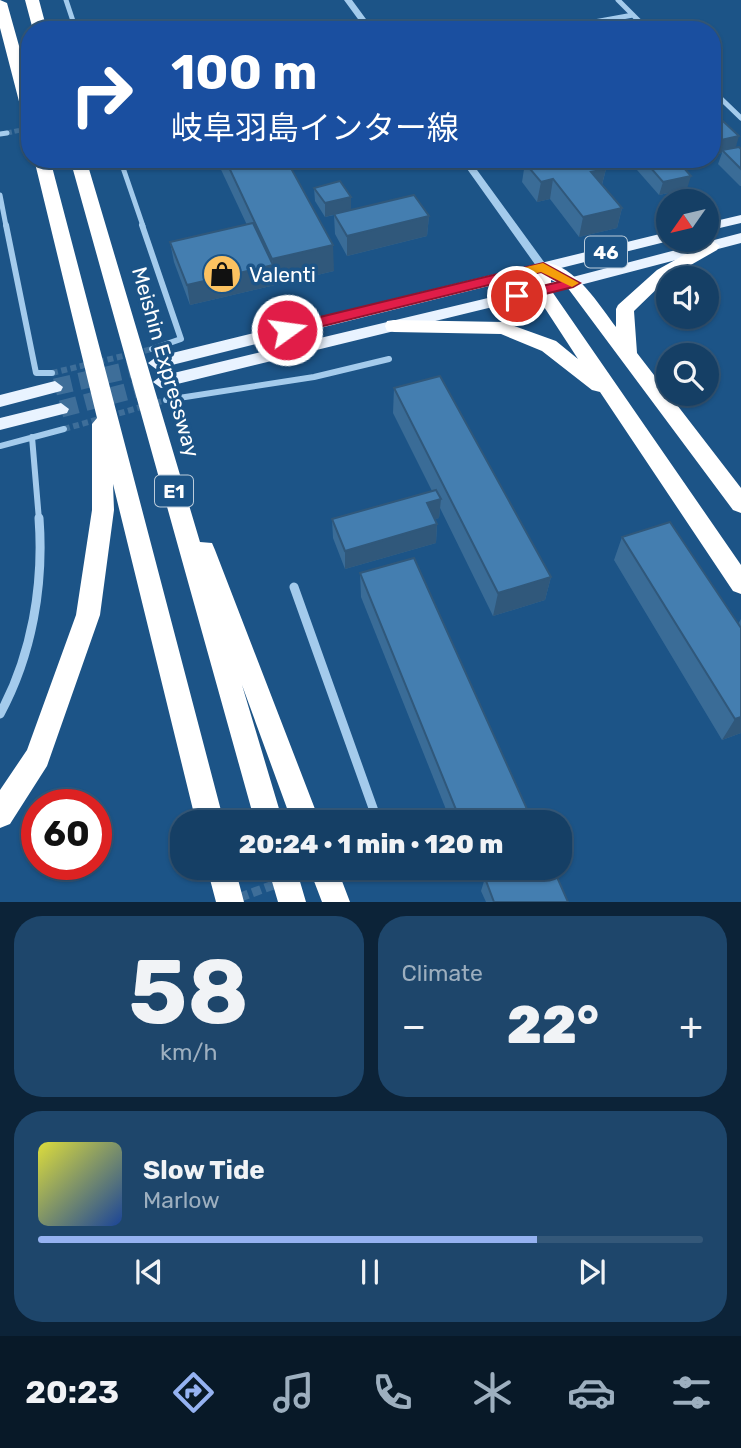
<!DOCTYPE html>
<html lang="en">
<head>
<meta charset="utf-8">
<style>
	body { margin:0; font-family:Rubik,"Noto Sans JP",sans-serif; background:#1e466b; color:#f1f3f6; height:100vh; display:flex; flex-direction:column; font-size:26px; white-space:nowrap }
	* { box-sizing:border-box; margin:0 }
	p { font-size:23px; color:#9dafbf }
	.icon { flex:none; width:38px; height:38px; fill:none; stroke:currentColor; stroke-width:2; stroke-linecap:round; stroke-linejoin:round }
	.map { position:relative; height:902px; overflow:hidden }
	.details { display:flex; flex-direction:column; gap:14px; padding:14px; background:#0c2338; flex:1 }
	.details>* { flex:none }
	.banner { position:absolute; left:21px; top:21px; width:700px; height:147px; border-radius:28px; box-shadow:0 2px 5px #0004,0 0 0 2px #345879; background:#1a4fa0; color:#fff; overflow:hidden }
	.needle { width:46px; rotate:236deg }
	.buttons { position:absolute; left:656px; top:189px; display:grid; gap:14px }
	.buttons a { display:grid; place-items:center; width:63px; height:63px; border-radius:50%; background:#153f65; box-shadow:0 2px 5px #0004,0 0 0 2px #345879; font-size:35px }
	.speed { position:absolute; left:21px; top:789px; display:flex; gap:14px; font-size:35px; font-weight:700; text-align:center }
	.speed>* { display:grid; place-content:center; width:91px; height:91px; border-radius:50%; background:#153f65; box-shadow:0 2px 5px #0004,0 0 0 2px #345879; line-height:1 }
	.speed .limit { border:10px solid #d22; background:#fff; color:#111 }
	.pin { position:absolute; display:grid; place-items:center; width:60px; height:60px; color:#fff; margin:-30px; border:4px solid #fff; border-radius:50%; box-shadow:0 2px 7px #0007 }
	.me { position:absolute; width:77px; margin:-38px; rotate:76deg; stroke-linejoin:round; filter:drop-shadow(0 0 5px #0008) }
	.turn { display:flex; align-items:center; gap:24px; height:147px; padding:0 35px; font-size:32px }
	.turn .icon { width:91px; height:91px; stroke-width:2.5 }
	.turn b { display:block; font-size:49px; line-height:60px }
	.big { font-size:52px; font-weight:800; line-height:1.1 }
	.details .card { flex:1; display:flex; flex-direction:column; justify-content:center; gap:10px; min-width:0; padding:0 24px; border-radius:28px; background:#1e466b }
	.details .dial { align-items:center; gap:0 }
	.dial b { font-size:91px; line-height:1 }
	.song { display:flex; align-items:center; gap:21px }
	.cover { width:84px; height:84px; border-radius:10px; background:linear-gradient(135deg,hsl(60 70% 55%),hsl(220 70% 35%)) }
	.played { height:7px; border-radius:4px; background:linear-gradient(90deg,#95b2f1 75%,#345879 75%) }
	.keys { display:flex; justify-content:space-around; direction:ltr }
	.heat { display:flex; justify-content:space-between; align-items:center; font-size:38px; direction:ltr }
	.details .tiles { flex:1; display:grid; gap:14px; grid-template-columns:1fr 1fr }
	.card:last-child { grid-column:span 2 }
	.trip { position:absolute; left:170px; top:810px; width:402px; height:70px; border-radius:28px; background:#153f65; box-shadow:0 2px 5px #0004,0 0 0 2px #345879; font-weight:800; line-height:70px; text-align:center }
	.dock { display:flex; height:112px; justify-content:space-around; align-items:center; background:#081928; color:#9dafbf }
	.dock .icon { width:49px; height:49px }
	.dock .active { color:#95b2f1 }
	.dock b { font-size:32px; color:#f1f3f6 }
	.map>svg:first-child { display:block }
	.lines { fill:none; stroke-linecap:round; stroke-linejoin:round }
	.minor-tunnel-far2 { stroke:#3e6e99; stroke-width:5; stroke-dasharray:5 2.5; stroke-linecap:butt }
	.minor-tunnel-far1 { stroke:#3e6e99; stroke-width:6; stroke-dasharray:6 3.5; stroke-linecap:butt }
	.minor-tunnel { stroke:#3e6e99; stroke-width:9; stroke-dasharray:9 4.5; stroke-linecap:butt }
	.primary-tunnel { stroke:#3e6e99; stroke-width:17; stroke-dasharray:17 8; stroke-linecap:butt }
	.minor-far2 { stroke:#a4cbec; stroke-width:5 }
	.minor-far1 { stroke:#a4cbec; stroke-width:6 }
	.minor { stroke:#a4cbec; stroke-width:9 }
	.tertiary { fill:#a4cbec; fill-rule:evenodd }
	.primary { fill:#e9f3ff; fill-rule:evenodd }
	.motorway { fill:#fff; fill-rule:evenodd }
	.wall { fill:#3a6c97 }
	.shaded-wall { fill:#30587b }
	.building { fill:#447eb0; stroke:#30587b; stroke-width:2 }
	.route { fill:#e11d48; stroke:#92132f; stroke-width:2 }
	.slow { fill:#f59e0b }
	.labels { text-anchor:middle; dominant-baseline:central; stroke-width:7; stroke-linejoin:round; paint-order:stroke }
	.shield { fill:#1c5487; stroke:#bbccdb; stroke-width:2 }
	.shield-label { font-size:19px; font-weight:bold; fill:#fff }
	.poi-label { font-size:21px; fill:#fff; stroke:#1c5487; text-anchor:start }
	.street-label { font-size:21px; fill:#fff; stroke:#1c5487 }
</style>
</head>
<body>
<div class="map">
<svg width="741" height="902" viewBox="0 0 741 902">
	<rect width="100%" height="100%" fill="#1c5487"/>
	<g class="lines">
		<path class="minor-tunnel-far2" d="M7,133L30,128"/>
		<path class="minor-tunnel-far1" d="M52,373L152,349
			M64,429L166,400"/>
		<path class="minor-tunnel" d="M290,878L318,868
			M227,902L279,883"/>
		<path class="primary-tunnel" d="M55,387L150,365
			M61,409L156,384"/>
		<path class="minor-far2" d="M66,0L76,30
			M618,0L648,30
			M550,30L633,15
			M712,90L741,118
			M0,134L7,133
			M120,159L143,226
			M0,195L6,226"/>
		<path class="minor-far1" d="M6,225L36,373H52
			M142,225L181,339L152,349
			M166,400L314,377L389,359
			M32,437L39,520
			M0,446L64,429"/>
		<path class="minor" d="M294,587L378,822
			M0,714C32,655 44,585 39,518"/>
		<path class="tertiary" d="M344,0H352L374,30H366Z
			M460,159H469L547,266V270H539Z"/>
		<path class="primary" d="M741,215V223L707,231V223Z
			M668,232V240H673L156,369L148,363L156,357Z
			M741,233V243L542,295L161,388L153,382L161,376L542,285Z
			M55,381L63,387L61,391L0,407V395Z
			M61,403L69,409L67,413L0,430V418Z"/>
		<path class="motorway" d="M0,0L7,3L30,85V117L22,113L0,28Z
			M25,0H39L47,30H33Z
			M34,159H50L224,822H196L113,484L114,510L100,615L47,766L10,824L0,828V790L27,750L76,615L92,510V424L97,418Z
			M70,159H86L200,542L212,543L215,550L320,822H292L242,685L283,822H255Z
			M711,240L720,246L717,250L668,278L634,311L637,353L741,488V513L733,510L567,287L551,280V290L741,565V594L733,591L600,392L592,390L542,351L501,334L394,332L387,331L385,326L387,321L394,320L503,322L556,341L578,359L533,290L537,264C569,255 600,306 616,327V309L618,305L657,270Z
			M207,868H235L244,902H216Z
			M268,868H296L306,902H278Z
			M309,868H337L350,902H322Z"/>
	</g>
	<path class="wall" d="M712,111L735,148L741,149V186H740L718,164L722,153L717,154L712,150Z
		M216,159H286L334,271L190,305L174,262L170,242L247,225Z
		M631,159H676L687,189L659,195L630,162Z
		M525,163L606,169L602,185L622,208L617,228L579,237L550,199L537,202L522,182Z
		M314,188L351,197V210L429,216L427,236L347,256L335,234L334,215L325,217L315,201Z
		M394,388L551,577L545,600L493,616L440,508L439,518L435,519L437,524L436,543L345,569L333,538L332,519L432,491L393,413Z
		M622,537L738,624L741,619V733L722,740L614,560Z
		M360,573L529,822H451L361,597Z
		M485,878L568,902H486L481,891Z"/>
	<path class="shaded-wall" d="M739,136L735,150H722V153L717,154L721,140Z
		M606,169L601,188L591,172Z
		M691,176L687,189L659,195L663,182Z
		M553,179L550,199L537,202L541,182Z
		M351,197V210L325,217V203Z
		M622,208L617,228L579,237L583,217Z
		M429,216L427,236L347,256V236Z
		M333,245L334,271L190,305L187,285L273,265L272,259Z
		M441,499L439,518L426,522L427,503Z
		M437,524L436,543L345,569V551Z
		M551,577L545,600L493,616L498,593Z
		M741,717V733L722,740L735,719Z
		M531,818L529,822H519Z"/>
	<path class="building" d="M712,111L739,136L721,140L712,132Z
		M739,147L741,149V169L722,150Z
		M225,159H286L333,245L272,259Z
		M540,159H598L606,169L591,172L622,208L583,217L553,179L541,182L525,163Z
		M643,159H676L691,176L663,182Z
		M340,181L351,197L325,203L314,188Z
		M414,195L429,216L347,236L334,214Z
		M253,223L273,265L187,285L170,242Z
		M440,376L551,577L498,593L394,388Z
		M436,490L441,499L427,503L437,524L345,551L332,519Z
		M670,522L741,628V717L735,719L622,537Z
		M414,558L531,818L519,822H461L360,573Z
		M514,868H553L568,902H494L485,878Z"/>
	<path class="route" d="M543,263L580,283L573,287L517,301L512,300V293L559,282L541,272L287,335L279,330L287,325Z"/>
	<path class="slow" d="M543,263L579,283L572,287L541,272L506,281L499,277L501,273Z"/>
	<defs>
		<symbol id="shop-disc" viewBox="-11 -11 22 22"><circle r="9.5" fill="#fcc261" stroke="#1c5487"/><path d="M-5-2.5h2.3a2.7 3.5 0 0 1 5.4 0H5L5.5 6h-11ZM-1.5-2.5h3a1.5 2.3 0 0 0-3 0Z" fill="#111"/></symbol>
	</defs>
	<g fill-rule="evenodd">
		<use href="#shop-disc" x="200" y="252" width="44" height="44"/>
	</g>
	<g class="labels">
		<g class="shield">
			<rect x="585" y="236.5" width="42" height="31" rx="5"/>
			<rect x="155" y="475.5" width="38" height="31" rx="5"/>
		</g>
		<g class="shield-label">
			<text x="606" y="252">46</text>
			<text x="174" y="491">E1</text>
		</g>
		<g class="poi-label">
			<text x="249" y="274">Valenti</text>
		</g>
		<g class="street-label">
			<text transform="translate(166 362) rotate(74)">Meishin Expressway</text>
		</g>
	</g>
</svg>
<div class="buttons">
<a><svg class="needle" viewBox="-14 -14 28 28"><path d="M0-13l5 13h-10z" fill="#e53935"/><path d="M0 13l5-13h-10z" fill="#9dafbf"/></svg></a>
<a><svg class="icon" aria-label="sound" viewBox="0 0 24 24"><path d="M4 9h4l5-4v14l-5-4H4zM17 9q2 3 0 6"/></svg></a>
<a><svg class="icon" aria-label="search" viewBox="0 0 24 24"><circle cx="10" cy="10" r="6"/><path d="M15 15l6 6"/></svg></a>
</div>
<div class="speed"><div class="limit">60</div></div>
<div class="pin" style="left:517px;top:296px;background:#d93025"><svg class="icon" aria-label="arrive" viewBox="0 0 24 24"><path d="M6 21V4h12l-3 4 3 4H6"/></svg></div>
<svg class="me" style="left:287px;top:330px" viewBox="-20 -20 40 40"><circle r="17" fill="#e11d48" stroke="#fff" stroke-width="3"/><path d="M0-11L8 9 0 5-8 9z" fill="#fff"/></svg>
<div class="trip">20:24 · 1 min · 120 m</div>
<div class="banner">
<div class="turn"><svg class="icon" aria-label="right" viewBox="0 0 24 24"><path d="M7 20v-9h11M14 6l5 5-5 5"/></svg><div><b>100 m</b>岐阜羽島インター線</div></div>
</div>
</div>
<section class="details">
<div class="tiles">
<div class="card dial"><b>58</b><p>km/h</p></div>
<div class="card"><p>Climate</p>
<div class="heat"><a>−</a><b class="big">22°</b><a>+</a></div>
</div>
<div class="card">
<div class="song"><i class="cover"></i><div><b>Slow Tide</b><p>Marlow</p></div></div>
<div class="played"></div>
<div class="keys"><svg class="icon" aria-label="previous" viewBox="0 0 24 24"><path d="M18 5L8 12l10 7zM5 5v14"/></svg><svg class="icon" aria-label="pause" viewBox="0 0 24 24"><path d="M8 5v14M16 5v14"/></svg><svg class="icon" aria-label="next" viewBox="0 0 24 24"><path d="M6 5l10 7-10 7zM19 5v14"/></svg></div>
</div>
</div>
</section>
<nav class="dock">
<b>20:23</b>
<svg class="icon active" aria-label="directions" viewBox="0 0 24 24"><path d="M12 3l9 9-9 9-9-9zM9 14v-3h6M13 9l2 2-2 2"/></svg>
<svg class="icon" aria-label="music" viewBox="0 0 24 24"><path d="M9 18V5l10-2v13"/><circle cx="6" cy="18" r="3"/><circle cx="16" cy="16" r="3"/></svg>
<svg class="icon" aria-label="phone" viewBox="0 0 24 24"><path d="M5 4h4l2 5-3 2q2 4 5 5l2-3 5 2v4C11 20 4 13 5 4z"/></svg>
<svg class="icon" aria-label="climate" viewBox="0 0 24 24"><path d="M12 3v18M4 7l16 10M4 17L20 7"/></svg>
<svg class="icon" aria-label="car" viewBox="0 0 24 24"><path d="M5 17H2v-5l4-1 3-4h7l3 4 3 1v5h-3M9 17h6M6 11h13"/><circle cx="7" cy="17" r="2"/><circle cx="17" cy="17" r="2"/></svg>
<svg class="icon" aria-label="filters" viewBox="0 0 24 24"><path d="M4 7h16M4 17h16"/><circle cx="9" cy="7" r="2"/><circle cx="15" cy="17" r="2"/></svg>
</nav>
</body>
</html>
